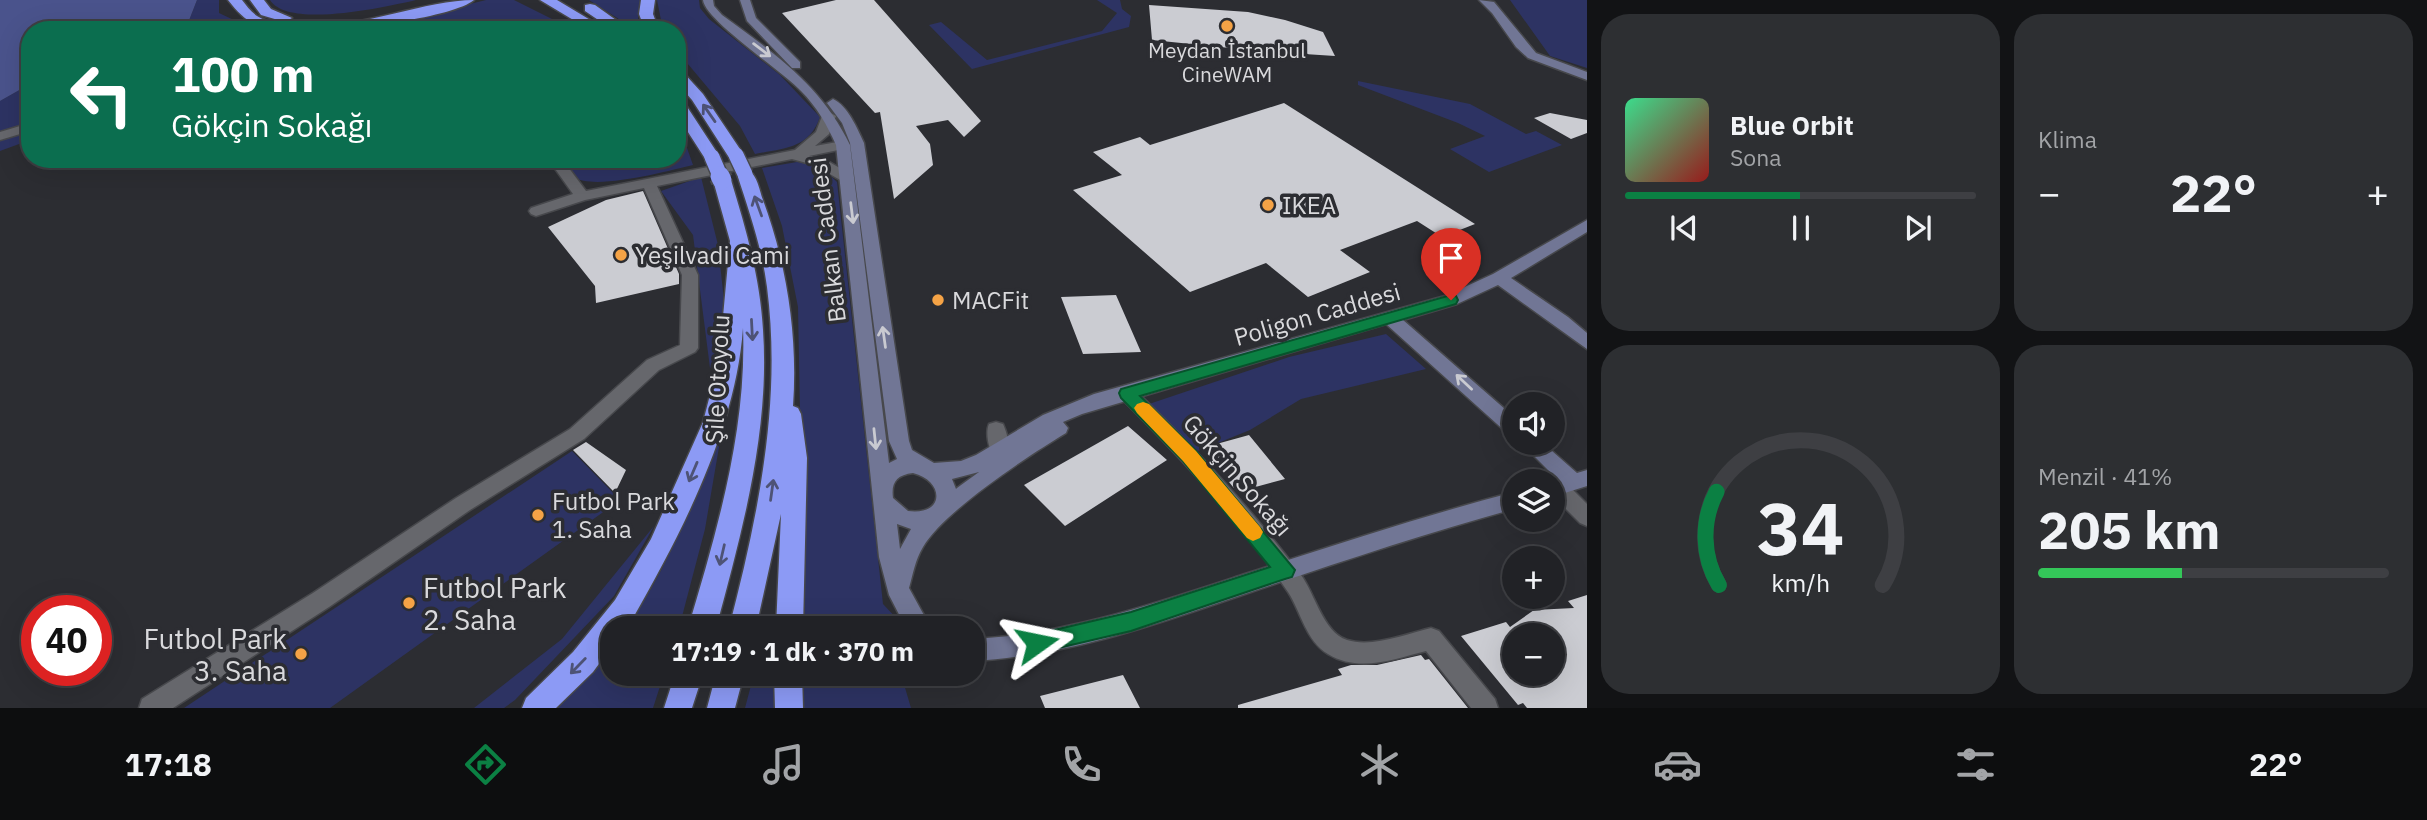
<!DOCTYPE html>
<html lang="tr">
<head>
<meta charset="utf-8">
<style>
	body { margin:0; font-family:"IBM Plex Sans",sans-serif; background:#2d2f32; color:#f1f3f6; height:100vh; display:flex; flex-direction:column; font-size:26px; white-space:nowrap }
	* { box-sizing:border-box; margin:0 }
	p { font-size:23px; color:#a2a4a7 }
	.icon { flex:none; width:38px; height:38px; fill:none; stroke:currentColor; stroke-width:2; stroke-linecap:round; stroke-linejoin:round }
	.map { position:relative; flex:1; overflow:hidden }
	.sheet { display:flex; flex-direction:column; gap:14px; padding:14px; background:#121315; width:840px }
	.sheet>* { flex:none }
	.top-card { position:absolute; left:21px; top:21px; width:665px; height:147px; border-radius:28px; box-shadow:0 7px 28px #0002,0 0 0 2px #3e3f43; background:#0b6e4f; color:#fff; overflow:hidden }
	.controls { position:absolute; left:1502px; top:392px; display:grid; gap:14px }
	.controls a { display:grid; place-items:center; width:63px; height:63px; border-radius:50%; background:#212226; box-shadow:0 7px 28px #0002,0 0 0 2px #3e3f43; font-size:35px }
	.speed { position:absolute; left:21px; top:595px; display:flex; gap:14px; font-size:35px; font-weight:700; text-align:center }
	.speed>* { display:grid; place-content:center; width:91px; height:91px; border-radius:50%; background:#212226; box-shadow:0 7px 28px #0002,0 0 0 2px #3e3f43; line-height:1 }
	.speed .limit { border:10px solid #d22; background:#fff; color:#111 }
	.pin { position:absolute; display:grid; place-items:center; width:60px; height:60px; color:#fff; margin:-72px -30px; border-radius:50% 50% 50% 0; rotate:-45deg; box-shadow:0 0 7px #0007 }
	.pin .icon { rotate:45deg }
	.me { position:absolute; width:77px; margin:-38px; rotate:78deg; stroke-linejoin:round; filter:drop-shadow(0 0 5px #0008) }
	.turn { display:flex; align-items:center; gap:24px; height:147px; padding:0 35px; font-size:32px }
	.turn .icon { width:91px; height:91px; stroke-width:2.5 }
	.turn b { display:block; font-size:49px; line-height:60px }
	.big { font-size:52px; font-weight:800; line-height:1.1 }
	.sheet .tile { flex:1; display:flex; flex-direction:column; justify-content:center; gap:10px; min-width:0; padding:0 24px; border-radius:28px; background:#2d2f32 }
	.sheet .dial { align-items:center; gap:0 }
	.dial svg { height:182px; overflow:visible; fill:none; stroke:#3e3f43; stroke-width:7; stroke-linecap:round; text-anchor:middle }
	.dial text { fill:#f1f3f6; stroke:none }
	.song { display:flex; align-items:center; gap:21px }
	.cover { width:84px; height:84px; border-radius:10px; background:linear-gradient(135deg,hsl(150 70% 55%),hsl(0 70% 35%)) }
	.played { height:7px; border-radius:4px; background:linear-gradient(90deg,#0b8043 50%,#3e3f43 50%) }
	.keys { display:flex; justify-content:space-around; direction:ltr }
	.heat { display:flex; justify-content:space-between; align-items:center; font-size:38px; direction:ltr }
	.charge { height:10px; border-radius:5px; background:linear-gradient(90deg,#34c759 41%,#3e3f43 0) }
	.sheet .tiles { flex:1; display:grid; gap:14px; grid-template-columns:repeat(2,1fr) }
	.trip { position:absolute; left:600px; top:616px; width:385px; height:70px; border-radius:28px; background:#212226; box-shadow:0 7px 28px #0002,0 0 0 2px #3e3f43; font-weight:800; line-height:70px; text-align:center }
	.dock { display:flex; height:112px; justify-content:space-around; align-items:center; background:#0d0e0f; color:#a2a4a7 }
	.dock .icon { width:49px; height:49px }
	.dock .active { color:#0b8043 }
	.dock b { font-size:32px; color:#f1f3f6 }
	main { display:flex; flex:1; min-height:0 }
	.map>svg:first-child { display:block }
	.green { fill:#2d3363 }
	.forest { fill:#4a538c }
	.building { fill:#cbccd2; fill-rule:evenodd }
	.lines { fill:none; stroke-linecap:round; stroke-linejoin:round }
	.street-casing { stroke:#47484c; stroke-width:3 }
	.secondary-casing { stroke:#47484c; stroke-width:3 }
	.highway-casing { stroke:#47484c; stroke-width:3 }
	.street { fill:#66676c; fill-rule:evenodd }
	.secondary { fill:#717695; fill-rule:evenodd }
	.highway { fill:#8c9af5; fill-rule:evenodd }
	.highway-bridge-far1-casing { stroke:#47484c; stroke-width:18; stroke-linecap:butt }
	.highway-bridge-casing { stroke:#47484c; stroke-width:23; stroke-linecap:butt }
	.highway-bridge-far1 { stroke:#8c9af5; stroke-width:15 }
	.highway-bridge { stroke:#8c9af5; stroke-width:19 }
	.oneway { stroke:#c9cad1 }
	.oneway2 { stroke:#4e5376 }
	.route { fill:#0b8043; stroke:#07532c; stroke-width:2 }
	.slow { fill:#f59e0b }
	.poi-dot { fill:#f5a346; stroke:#2c2d32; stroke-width:2.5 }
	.labels { text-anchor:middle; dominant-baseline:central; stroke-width:7; stroke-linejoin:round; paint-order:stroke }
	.far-poi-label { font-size:21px; fill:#d9d9dc; stroke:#2c2d32 }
	.poi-label { font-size:24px; fill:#d9d9dc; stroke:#2c2d32; text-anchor:start }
	.street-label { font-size:24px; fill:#d9d9dc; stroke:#2c2d32 }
	.near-poi-label { font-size:28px; fill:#d9d9dc; stroke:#2c2d32; text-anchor:start }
</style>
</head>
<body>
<main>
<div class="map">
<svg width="1587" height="708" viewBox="0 0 1587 708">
	<rect width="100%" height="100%" fill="#2c2d32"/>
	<path class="green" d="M197,0H219V13L255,30H165L188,23Z
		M270,0H416C386,7 288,29 270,0Z
		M486,0H514L574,30H493L481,20C449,31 417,34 384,25Z
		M589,0H640L638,18L644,30H636Z
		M657,0H699L700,8L709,19L780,75L820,117C809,149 784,148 755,154L740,126L677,51V30H663Z
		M1097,0H1120L1122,9L1131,16L1129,27L972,69L929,25L941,22L987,60L1102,31L1117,13Z
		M1510,0H1587V68L1550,56Z
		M1358,81L1470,104L1526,134L1536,131L1562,145L1489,172L1450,149L1485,136L1458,123L1358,85Z
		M30,84V140L0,151V101Z
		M677,133L687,148L693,165C667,171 595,191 573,177C567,174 562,167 557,162L566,159H677Z
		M797,162L820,166L837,182L883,604L899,621L896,628H800L802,517L798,307L782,226L762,168Z
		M701,177L718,245L725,310L718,362L710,368L693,235L661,191Z
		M1386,334L1426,369L1301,399L1250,430L1198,451L1149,404L1289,357Z
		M725,412L705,529L679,628H625C673,565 697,486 725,412Z
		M572,451L620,500L330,708H184Z
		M654,526L614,596L515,700L504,708H474L562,639Z
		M612,645V674H664L653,708H558L588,677Z
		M754,674H781V708H745Z
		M799,674H901L911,708H799Z"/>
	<path class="forest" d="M0,0H197L188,23L165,30H30V84L0,101Z"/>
	<path class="building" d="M836,0H874L981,121L964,137L948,120L916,126L930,144L933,165L894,199L880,112L875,113L782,13Z
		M1149,5L1248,12L1285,20L1323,32L1335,56L1259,51L1152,40Z
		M1284,103L1475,224L1442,237L1417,221L1340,250L1370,272L1308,297L1266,263L1190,292L1073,190L1122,175L1093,152L1140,137L1150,145Z
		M1550,113L1587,120V133L1571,139L1534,118Z
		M643,191L679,274V284L596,303L595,286L548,227L606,200Z
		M1116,295L1141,352L1083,354L1061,297Z
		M1128,426L1167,460L1065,526L1024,485Z
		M1249,435L1285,479L1237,492L1202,448Z
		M586,442L626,470L615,493L573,450Z
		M1587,595V708H1527L1523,703L1518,705L1461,636L1506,622L1510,627L1534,610L1574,608L1568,601ZM1514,635H1552V674H1514Z
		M1421,655L1425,660L1429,659L1468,708H1238V705L1342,675L1338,669L1351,665H1377Z
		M1123,675L1140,708H1045L1040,696Z"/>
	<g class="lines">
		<defs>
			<path id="street" d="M829,112L836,116L829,134L815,146L843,141L850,145L848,148L809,156L824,159L852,175V181H842L814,165L792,159L657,186L698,275V348L695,352L659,370L584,439L470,510L329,607L173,708H139L142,699L313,593L456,498L570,429L647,360L680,345L682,275L644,188L585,200L536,216L531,214L529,211L531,208L573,194L548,159H562L586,191L795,150L816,132L822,116Z
				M30,123V131L0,140V132Z
				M118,159H132L123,166L118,165Z
				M1127,386L1133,388C1194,447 1251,508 1301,575C1315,594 1323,632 1347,640C1372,648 1406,634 1431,628L1439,631L1495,699L1498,708H1471L1426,651C1394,659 1359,673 1328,654C1306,641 1301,612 1288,592C1240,521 1181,458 1121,398L1118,393L1121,388Z
				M996,422L1003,424C1007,433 1011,447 1007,457L1000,459L993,457C989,448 985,433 989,424Z
				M1557,479L1564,481L1587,504V526L1580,523L1552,495V481H1550Z"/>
			<path id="secondary" d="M703,0H713L714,6L722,15C773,52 822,86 850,145L889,463L897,459L889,441L850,143L842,123L827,103L833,99C848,106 857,128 864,143L909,441L912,450L934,463L961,461L976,455L1043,415L1094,394L1445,296L1493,274L1587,220V232L1511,278L1568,317L1587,333V349L1498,285L1457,304L1403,320L1514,417V435L1507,433L1386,324L1082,414L1063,422L1068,428L1066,433C1028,456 944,511 923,547C915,560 913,574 909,588L931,628H906L889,595L879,557L836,145C827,125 817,107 801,91C782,71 705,20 703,0ZM979,472L957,488L956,489L952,479ZM913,473C945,481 945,516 908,511L893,498C891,483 896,475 913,473ZM897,524L911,529L900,549Z
				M740,0H750L756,18L800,62V68H792L747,21Z
				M1479,0L1494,2L1536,53L1587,72V80L1528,58L1516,47L1492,13Z
				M1521,443H1543L1577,473L1587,470V486L1552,497L1550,481L1557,479Z
				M1514,492V509C1423,534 1334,564 1245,594C1157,624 1067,656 973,661V639C1067,634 1157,603 1245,574C1334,545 1423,516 1514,492Z"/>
			<path id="highway" d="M228,0H242C246,5 251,12 257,16C314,49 412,0 474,0C449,21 298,38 266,28C248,23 240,15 228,0Z
				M250,0H264L271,9L292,18L285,22L261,15Z
				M540,0H557L607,30H590Z
				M641,0H655L653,14L659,30H645L639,14Z
				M590,4L595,5L630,30H613L585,11V5Z
				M677,70L682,71L703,94L744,155L742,159H730L692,100L677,83Z
				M677,97L682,99L720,157L718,161H706L704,157L677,115Z
				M745,169C757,172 759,189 763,200C787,265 798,337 793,406L798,408L801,414L807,458L803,628H776L781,514L756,628H729C758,516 782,403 767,287C762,248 749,211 737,174Z
				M722,175L731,180C746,229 760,278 763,330C770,431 742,532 716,628H688C717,531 747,430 743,328C736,428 682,532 633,618L626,628H612V646L593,672L556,708H522L526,698L573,652L615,600L651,539L703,422L719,360L730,241L713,180Z
				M675,674H703L692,708H664Z
				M716,674H744L735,708H707Z
				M774,674H802L803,708H775Z"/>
		</defs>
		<use href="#street" class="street-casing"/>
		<use href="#secondary" class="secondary-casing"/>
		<use href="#highway" class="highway-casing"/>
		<use href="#street" class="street"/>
		<use href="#secondary" class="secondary"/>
		<use href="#highway" class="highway"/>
		<defs>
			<path id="highway-bridge-far1" d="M736,155L745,174
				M712,157L721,178"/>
			<path id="highway-bridge" d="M720,176L722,180"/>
		</defs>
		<use href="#highway-bridge-far1" class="highway-bridge-far1-casing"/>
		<use href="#highway-bridge" class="highway-bridge-casing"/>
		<use href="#highway-bridge-far1" class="highway-bridge-far1"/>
		<use href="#highway-bridge" class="highway-bridge"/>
	</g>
	<defs><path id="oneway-shaft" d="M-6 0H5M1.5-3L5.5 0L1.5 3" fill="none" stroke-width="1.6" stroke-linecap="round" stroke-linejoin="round" transform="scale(1.75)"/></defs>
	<g class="oneway">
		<use href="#oneway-shaft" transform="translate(762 50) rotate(37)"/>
		<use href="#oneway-shaft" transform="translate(852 213) rotate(83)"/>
		<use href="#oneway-shaft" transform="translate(884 337) rotate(-98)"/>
		<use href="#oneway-shaft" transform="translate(1464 382) rotate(-137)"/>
		<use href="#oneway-shaft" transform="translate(875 439) rotate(84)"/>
	</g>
	<g class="oneway2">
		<use href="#oneway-shaft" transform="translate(709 113) rotate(-125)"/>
		<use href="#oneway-shaft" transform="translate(758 206) rotate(-110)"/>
		<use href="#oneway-shaft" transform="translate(752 330) rotate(87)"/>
		<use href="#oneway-shaft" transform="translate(693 472) rotate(113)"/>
		<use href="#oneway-shaft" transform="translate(772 490) rotate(-82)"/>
		<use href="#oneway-shaft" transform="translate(722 555) rotate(103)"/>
		<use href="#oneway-shaft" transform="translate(578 666) rotate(134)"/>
	</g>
	<path class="route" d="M1451,295L1456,296L1458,300L1456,304L1140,396L1196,451L1295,570L1292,577L1285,579L1131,631L1037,653L1030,651L1027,643L1030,636L1037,634L1131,612L1270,567L1183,461L1121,398L1119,393L1121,389Z"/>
	<path class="slow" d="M1143,402L1149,404L1196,451L1260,527L1263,532L1260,538L1253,541L1247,538L1183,461L1137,413L1134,408L1137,404Z"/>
	<g class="poi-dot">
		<circle cx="1227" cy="26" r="7"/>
		<circle cx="1268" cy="205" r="7"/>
		<circle cx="621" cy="255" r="7"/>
		<circle cx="938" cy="300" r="7"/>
		<circle cx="538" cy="515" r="7"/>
		<circle cx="409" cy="603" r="7"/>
		<circle cx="301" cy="654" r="7"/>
	</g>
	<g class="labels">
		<g class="far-poi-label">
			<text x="1227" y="50">Meydan İstanbul<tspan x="1227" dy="24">CineWAM</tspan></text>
		</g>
		<g class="poi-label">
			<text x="1282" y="205">IKEA</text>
			<text x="635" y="255">Yeşilvadi Cami</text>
			<text x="952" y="300">MACFit</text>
			<text x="552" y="501">Futbol Park<tspan x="552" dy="28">1. Saha</tspan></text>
		</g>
		<g class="street-label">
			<text transform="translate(827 240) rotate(-97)">Balkan Caddesi</text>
			<text transform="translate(1317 314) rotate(-16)">Poligon Caddesi</text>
			<text transform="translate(717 379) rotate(-87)">Şile Otoyolu</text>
			<text transform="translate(1238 475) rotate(49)">Gökçin Sokağı</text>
		</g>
		<g class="near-poi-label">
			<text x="423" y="587">Futbol Park<tspan x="423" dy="32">2. Saha</tspan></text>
			<text x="287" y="638" text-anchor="end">Futbol Park<tspan x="287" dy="32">3. Saha</tspan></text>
		</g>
	</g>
</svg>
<div class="controls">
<a><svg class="icon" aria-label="sound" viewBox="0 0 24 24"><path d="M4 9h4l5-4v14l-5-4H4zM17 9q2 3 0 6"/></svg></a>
<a><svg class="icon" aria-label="layers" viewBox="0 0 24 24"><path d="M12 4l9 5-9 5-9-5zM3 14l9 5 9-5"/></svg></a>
<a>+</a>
<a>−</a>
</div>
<div class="speed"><div class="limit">40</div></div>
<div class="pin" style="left:1451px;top:300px;background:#d93025"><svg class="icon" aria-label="arrive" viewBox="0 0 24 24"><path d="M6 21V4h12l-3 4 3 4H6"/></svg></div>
<svg class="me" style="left:1037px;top:643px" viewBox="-20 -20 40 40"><path d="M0-17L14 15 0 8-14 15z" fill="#0b8043" stroke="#fff" stroke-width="4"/></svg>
<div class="trip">17:19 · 1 dk · 370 m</div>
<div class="top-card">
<div class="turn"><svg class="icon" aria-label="left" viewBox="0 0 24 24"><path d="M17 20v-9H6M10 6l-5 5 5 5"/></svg><div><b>100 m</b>Gökçin Sokağı</div></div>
</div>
</div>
<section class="sheet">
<div class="tiles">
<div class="tile">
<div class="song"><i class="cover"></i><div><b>Blue Orbit</b><p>Sona</p></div></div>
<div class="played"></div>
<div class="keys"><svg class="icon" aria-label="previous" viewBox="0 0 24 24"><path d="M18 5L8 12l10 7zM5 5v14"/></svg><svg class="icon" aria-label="pause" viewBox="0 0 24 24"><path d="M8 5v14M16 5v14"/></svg><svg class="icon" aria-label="next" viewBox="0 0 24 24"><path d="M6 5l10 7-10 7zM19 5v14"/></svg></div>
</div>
<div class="tile"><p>Klima</p>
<div class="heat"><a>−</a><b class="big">22°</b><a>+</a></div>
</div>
<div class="tile dial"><svg viewBox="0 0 100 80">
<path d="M14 69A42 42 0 1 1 86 69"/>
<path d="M14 69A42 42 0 0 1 13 28" stroke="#0b8043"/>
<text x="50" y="56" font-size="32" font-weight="700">34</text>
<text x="50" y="72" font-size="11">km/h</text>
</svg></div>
<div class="tile"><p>Menzil · 41%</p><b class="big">205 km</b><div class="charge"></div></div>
</div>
</section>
</main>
<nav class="dock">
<b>17:18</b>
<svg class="icon active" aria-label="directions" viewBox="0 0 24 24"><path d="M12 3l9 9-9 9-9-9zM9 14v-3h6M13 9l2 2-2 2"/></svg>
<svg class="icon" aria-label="music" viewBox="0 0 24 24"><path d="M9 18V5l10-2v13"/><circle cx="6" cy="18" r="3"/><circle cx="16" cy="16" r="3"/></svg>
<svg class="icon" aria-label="phone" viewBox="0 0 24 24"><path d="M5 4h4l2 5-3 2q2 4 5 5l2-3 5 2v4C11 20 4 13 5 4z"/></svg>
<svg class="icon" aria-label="climate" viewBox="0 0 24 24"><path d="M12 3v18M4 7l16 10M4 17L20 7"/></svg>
<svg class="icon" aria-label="car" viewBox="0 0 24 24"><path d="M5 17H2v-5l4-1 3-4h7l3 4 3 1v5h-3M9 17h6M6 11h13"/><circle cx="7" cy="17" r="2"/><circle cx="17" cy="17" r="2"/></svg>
<svg class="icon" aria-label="filters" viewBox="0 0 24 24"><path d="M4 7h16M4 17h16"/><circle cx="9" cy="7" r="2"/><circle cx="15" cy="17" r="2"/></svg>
<b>22°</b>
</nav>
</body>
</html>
